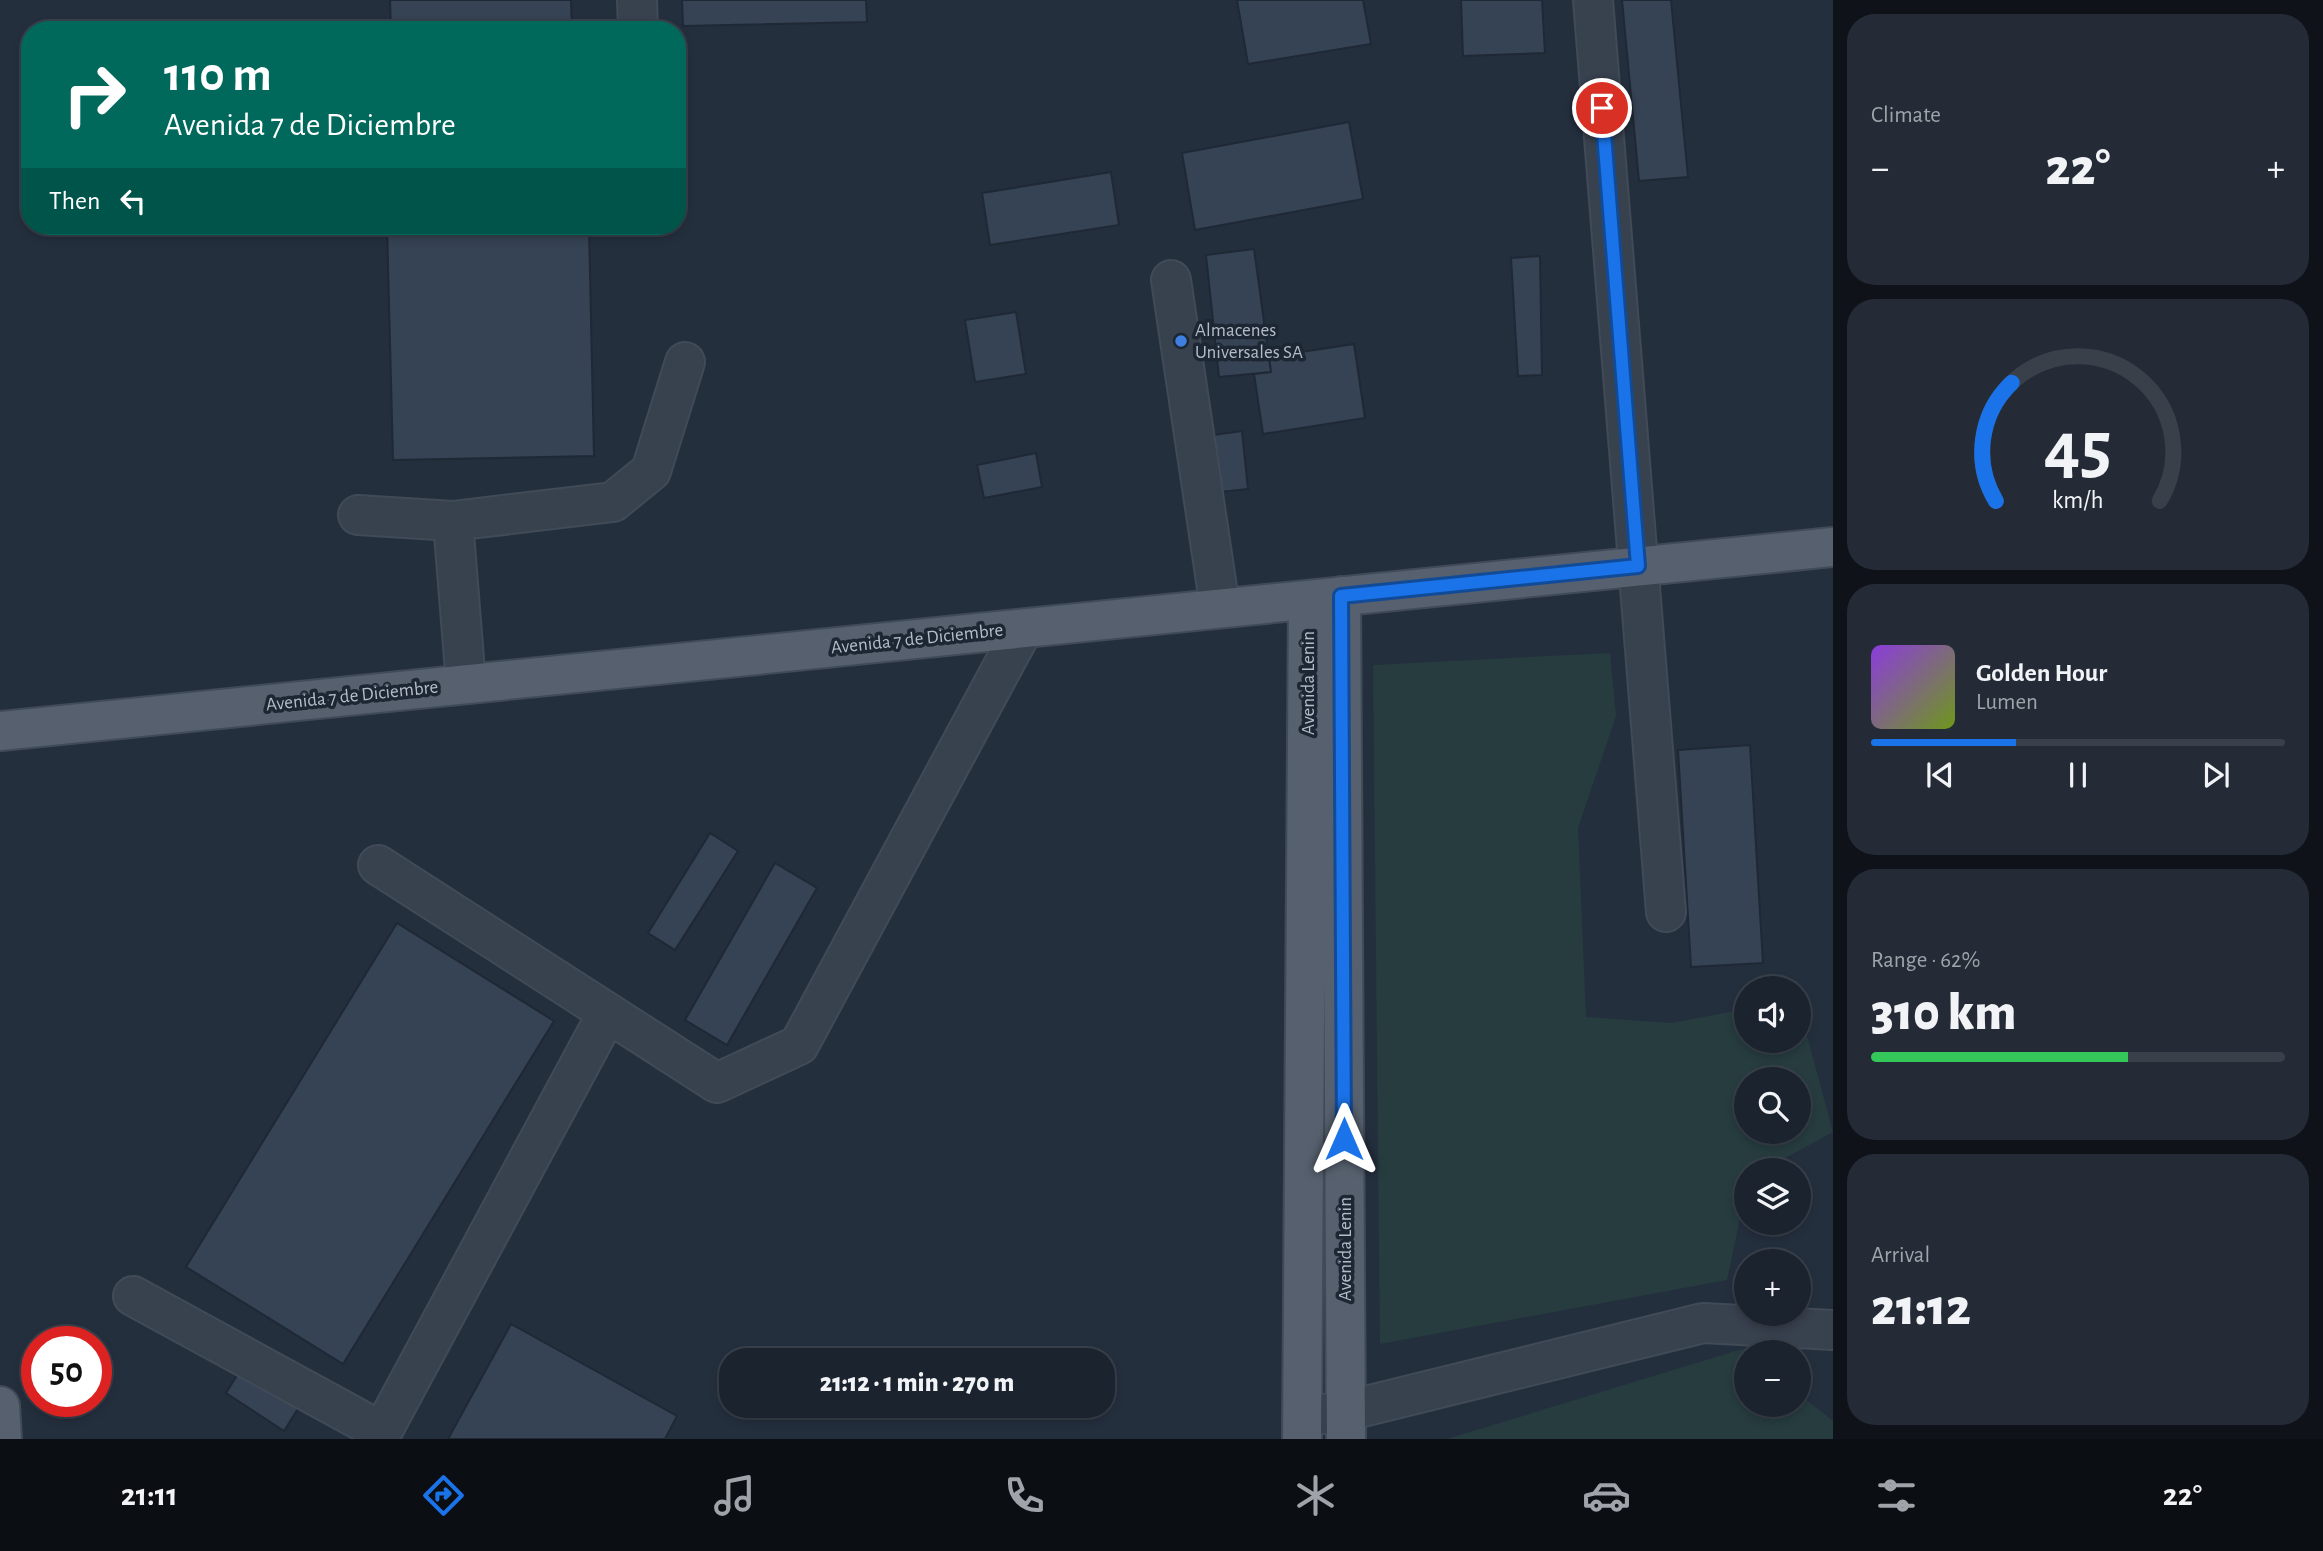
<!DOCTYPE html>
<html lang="en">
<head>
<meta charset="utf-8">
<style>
	body { margin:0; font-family:"Alegreya Sans",sans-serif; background:#242b36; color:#f1f3f6; height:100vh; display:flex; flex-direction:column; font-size:26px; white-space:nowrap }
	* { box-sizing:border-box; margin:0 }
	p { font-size:23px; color:#a0a4aa }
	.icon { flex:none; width:38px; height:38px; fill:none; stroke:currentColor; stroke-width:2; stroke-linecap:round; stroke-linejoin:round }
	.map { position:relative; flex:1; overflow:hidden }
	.details { display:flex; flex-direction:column; gap:14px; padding:14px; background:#0f1319; width:490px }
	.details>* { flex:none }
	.top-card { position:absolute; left:21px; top:21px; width:665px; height:214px; border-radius:28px; box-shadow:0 4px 10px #0003,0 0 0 2px #39404a; background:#00695c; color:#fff; overflow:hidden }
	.fabs { position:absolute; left:1734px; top:976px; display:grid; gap:14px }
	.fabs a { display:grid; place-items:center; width:77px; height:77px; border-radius:50%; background:#1b232e; box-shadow:0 4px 10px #0003,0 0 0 2px #39404a; font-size:35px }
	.speed { position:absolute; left:21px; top:1326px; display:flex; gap:14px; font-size:35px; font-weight:700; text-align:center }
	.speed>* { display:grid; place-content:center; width:91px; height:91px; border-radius:50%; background:#1b232e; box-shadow:0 4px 10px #0003,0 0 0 2px #39404a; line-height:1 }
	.speed .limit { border:10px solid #d22; background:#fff; color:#111 }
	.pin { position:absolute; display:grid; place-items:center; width:60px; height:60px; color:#fff; margin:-30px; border:4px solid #fff; border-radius:50%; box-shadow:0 2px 7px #0007 }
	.me { position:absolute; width:77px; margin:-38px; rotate:0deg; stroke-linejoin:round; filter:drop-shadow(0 0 5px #0008) }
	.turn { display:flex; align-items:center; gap:24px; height:147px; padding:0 28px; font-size:32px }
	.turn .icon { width:91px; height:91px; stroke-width:2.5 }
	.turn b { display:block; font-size:49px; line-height:60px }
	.then { display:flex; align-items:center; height:66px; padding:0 28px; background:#0003; gap:14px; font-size:26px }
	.big { font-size:52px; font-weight:800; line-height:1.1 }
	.details .tile { flex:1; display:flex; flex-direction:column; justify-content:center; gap:10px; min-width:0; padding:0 24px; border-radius:28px; background:#242b36 }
	.details .dial { align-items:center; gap:0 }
	.dial svg { height:182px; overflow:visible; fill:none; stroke:#39404a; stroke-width:7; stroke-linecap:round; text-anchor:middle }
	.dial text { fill:#f1f3f6; stroke:none }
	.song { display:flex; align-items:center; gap:21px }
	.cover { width:84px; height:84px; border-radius:10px; background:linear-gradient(135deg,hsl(270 70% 55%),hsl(80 70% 35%)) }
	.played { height:7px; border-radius:4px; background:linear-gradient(90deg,#1a73e8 35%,#39404a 35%) }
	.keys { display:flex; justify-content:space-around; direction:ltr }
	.heat { display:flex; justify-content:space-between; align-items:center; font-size:38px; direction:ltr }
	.charge { height:10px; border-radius:5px; background:linear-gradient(90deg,#34c759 62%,#39404a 0) }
	.trip { position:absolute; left:719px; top:1348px; width:396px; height:70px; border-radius:28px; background:#1b232e; box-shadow:0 4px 10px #0003,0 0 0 2px #39404a; font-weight:800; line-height:70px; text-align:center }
	.dock { display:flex; height:112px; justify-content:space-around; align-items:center; background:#0b0e12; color:#a0a4aa }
	.dock .icon { width:49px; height:49px }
	.dock .on { color:#1a73e8 }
	.dock b { font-size:32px; color:#f1f3f6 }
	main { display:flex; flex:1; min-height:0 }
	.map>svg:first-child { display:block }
	.green { fill:#263c3f; fill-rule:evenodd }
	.building { fill:#364354; stroke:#1f2835; stroke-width:2 }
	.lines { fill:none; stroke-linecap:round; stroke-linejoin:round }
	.minor-casing { stroke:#414a57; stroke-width:42 }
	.major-casing { stroke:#414a57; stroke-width:42 }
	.minor { stroke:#38414e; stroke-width:38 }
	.major { stroke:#56606e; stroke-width:38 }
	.route-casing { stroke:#114b97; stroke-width:18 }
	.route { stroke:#1a73e8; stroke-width:12 }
	.shop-dot { fill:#3f7fe0; stroke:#1d2633; stroke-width:2.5 }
	.labels { text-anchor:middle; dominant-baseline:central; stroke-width:7; stroke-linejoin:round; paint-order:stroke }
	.poi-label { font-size:19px; fill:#b4bcc9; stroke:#1d2633; text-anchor:start }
	.street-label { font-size:19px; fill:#b4bcc9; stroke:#1d2633 }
</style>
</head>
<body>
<main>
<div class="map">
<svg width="1833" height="1439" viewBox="0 0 1833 1439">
	<rect width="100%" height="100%" fill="#242f3e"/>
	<path class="green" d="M1610,653L1616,716L1578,828L1586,1017L1671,1023L1746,1009V1041H1799V1006L1833,1132L1761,1171H1746V1190L1727,1280L1380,1344L1373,665ZM1746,1080H1799V1132H1746Z
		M1742,1349L1747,1353L1746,1405H1799V1394L1833,1421V1439H1447Z"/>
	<path class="building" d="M390,0H571L572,30H391Z
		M682,0H866L867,22L683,26Z
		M1237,0H1363L1371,44L1248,64Z
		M1461,0H1542L1545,53L1463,56Z
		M1622,0H1671L1688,177L1639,181Z
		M1349,122L1363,199L1195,230L1182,153Z
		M1111,172L1119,225L990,245L982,193Z
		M387,226H589L594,456L393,460Z
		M1254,249L1271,372L1219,377L1206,255Z
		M1540,256L1542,375L1518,376L1511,258Z
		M1016,312L1026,374L975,382L965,320Z
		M1354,344L1365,418L1263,434L1254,374L1271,372L1269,357Z
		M1242,431L1248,489L1220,492L1213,435Z
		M1036,453L1042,487L984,498L977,465Z
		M1750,745L1763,963L1691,967L1678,750Z
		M710,833L738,851L675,950L648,933Z
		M775,863L817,888L727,1045L685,1020Z
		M397,923L554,1021L343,1364L186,1267Z
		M511,1324L677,1416L665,1439H448Z
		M241,1369L299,1407L284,1431L226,1393Z"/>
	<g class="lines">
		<defs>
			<path id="minor" d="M637,0L638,30
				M1593,0L1666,912
				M1171,280L1220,608
				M358,515L453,521L613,502L651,471L685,362
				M453,521L466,684
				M378,865L717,1083L799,1045L1023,629
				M133,1296L382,1432L607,1014
				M1302,1417L1346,1411L1703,1323L1833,1330"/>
			<path id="major" d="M1341,596L1346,1439
				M0,731L1833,547
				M0,1406L2,1439
				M1302,1439L1308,600"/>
		</defs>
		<use href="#minor" class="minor-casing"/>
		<use href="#major" class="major-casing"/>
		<use href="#minor" class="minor"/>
		<use href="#major" class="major"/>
	</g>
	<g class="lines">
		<defs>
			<path id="route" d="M1344,1139L1341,596L1638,566L1602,108"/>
		</defs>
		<use href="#route" class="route-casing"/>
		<use href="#route" class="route"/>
	</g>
	<circle class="shop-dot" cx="1181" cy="341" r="7"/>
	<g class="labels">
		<g class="poi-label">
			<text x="1195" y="330">Almacenes<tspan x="1195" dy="22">Universales SA</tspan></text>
		</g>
		<g class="street-label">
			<text transform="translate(917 639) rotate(-6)">Avenida 7 de Diciembre</text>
			<text transform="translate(1308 683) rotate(-90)">Avenida Lenin</text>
			<text transform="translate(352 696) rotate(-6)">Avenida 7 de Diciembre</text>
			<text transform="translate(1345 1249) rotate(-90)">Avenida Lenin</text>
		</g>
	</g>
</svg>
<div class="fabs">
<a><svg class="icon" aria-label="sound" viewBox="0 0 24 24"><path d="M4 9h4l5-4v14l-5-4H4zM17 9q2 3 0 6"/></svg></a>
<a><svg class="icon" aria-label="search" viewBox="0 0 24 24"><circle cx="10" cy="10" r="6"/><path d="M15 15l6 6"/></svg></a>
<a><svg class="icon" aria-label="layers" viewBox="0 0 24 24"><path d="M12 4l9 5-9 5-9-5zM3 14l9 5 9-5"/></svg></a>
<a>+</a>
<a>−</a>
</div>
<div class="speed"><div class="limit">50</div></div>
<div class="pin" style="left:1602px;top:108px;background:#d93025"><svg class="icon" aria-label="arrive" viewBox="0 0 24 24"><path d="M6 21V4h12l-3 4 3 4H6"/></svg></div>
<svg class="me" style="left:1344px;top:1139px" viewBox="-20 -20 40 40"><path d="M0-17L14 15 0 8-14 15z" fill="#1a73e8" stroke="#fff" stroke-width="4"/></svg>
<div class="trip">21:12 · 1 min · 270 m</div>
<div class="top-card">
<div class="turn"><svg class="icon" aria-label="right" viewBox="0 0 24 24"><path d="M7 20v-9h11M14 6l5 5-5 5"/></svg><div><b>110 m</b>Avenida 7 de Diciembre</div></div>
<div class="then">Then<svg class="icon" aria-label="left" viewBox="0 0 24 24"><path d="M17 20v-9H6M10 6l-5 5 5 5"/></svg></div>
</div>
</div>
<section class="details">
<div class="tile"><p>Climate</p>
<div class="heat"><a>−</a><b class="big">22°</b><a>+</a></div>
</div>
<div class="tile dial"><svg viewBox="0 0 100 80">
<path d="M14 69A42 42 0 1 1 86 69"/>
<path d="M14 69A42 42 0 0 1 21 17" stroke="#1a73e8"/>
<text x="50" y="56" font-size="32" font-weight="700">45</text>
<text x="50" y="72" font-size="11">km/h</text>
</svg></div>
<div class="tile">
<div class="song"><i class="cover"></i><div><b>Golden Hour</b><p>Lumen</p></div></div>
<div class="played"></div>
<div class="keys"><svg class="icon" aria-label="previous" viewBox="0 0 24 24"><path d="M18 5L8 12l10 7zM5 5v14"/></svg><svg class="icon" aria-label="pause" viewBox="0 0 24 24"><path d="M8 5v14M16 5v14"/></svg><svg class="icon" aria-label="next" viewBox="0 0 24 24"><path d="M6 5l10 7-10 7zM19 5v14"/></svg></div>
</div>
<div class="tile"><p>Range · 62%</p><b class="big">310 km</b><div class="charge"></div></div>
<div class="tile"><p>Arrival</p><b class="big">21:12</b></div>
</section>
</main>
<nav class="dock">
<b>21:11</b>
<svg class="icon on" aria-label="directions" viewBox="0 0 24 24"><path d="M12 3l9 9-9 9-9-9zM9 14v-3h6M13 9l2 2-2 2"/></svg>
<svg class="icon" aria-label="music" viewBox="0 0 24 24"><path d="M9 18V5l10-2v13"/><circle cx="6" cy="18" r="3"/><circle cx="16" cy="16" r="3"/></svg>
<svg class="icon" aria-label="phone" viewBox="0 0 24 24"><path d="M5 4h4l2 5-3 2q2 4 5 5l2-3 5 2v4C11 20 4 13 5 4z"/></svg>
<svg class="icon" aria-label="climate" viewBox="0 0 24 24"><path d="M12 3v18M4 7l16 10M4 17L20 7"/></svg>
<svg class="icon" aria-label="car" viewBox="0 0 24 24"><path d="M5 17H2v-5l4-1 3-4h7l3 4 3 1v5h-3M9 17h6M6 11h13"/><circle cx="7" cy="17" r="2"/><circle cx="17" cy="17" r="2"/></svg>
<svg class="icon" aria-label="filters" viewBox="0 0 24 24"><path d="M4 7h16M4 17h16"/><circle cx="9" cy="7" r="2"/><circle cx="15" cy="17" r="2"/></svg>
<b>22°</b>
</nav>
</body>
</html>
